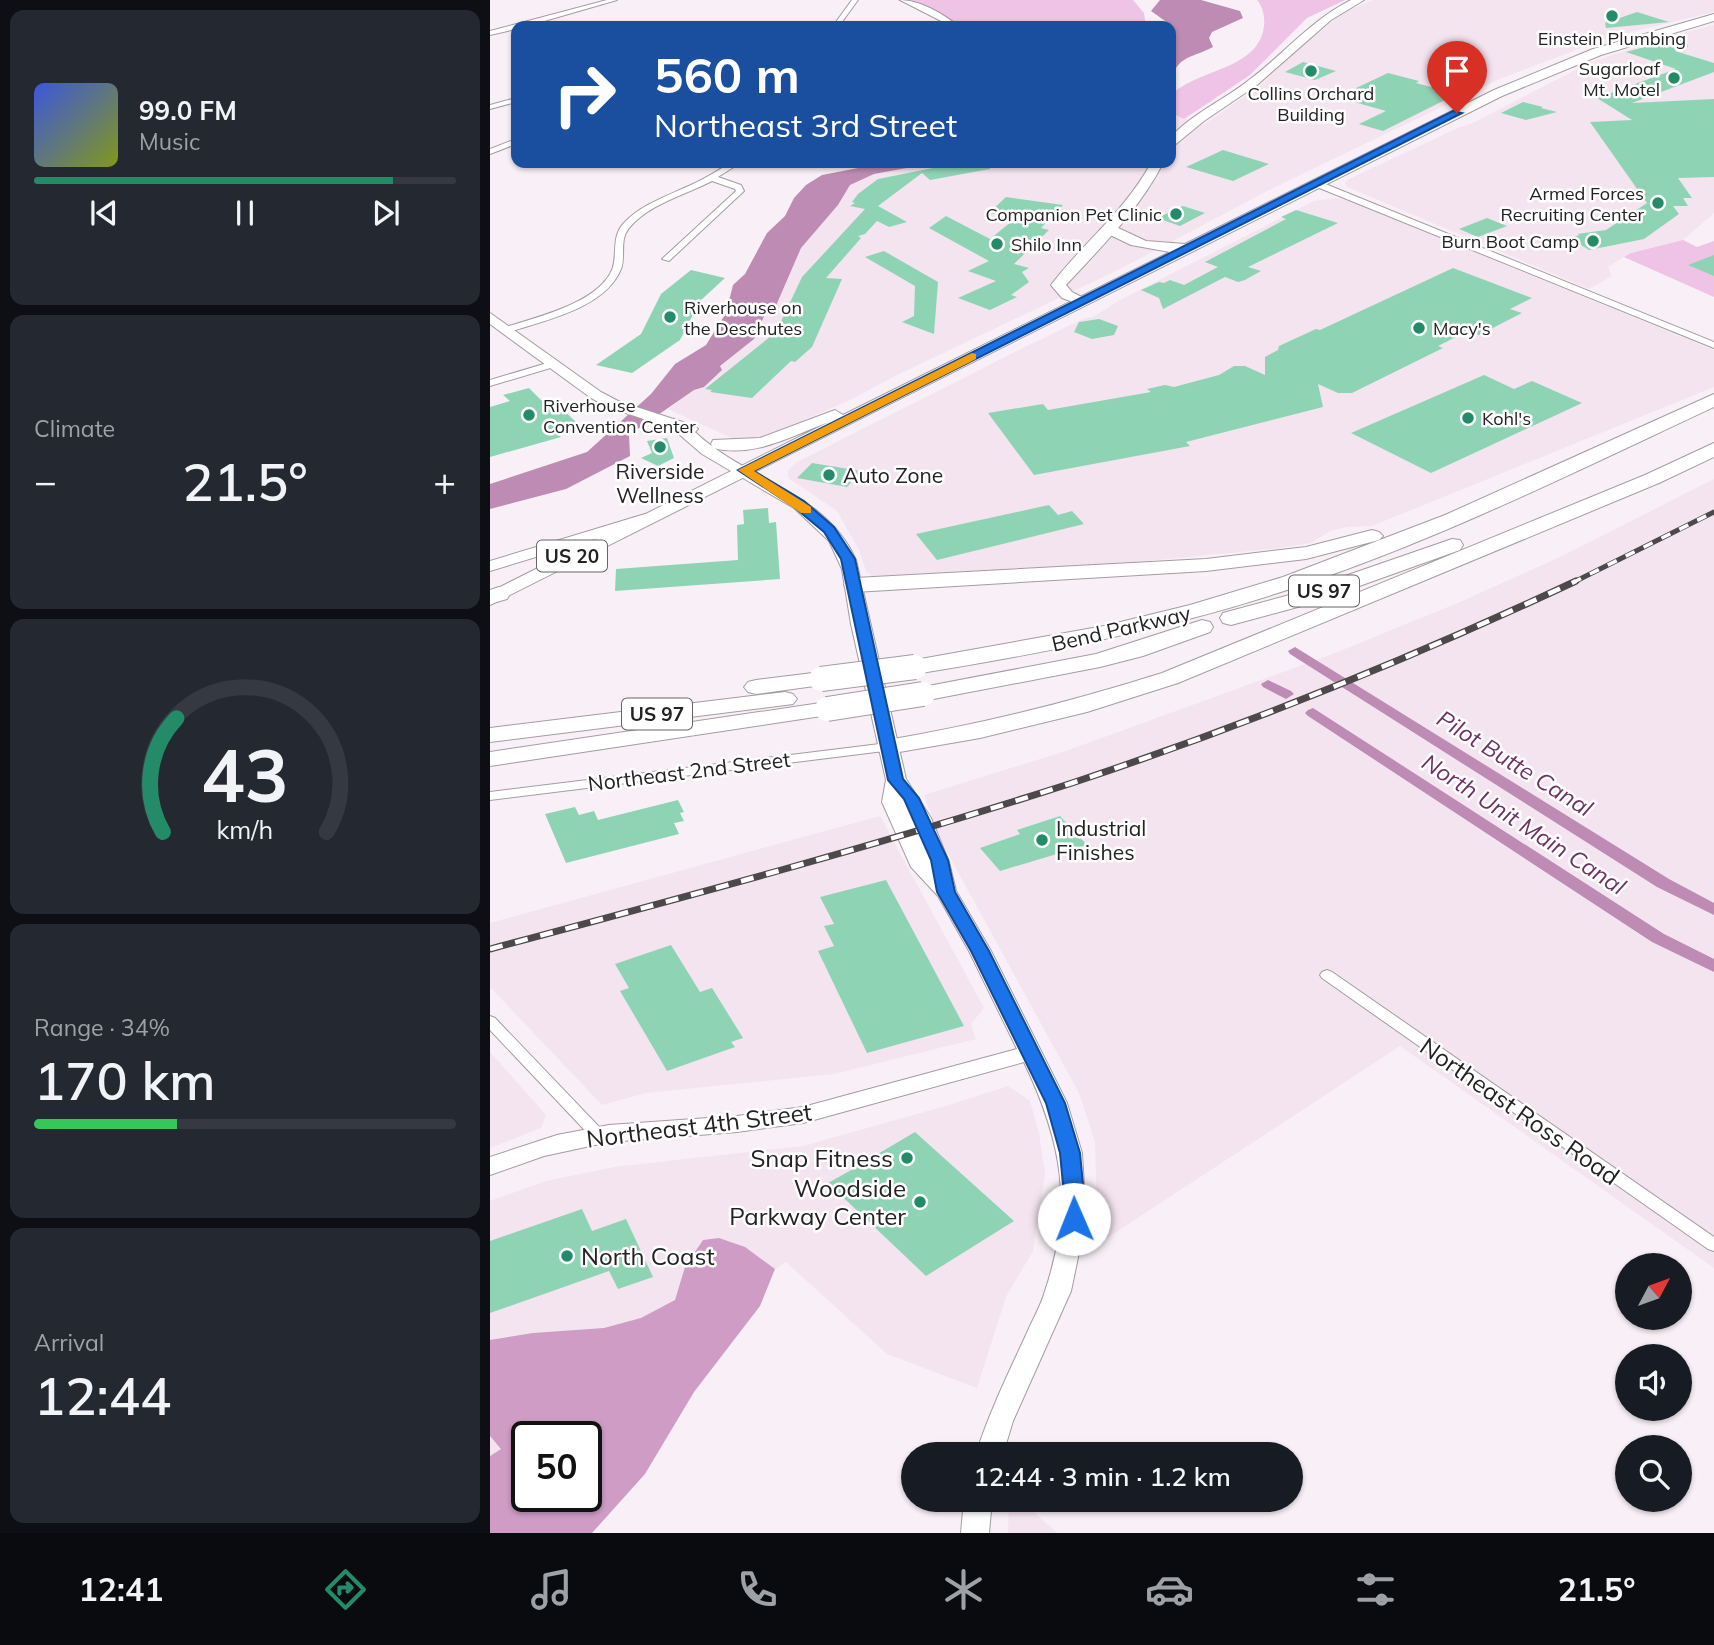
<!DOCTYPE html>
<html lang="en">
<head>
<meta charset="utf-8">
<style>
	body { margin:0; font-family:Mulish,sans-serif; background:#242831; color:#f1f3f6; height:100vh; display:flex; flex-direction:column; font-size:26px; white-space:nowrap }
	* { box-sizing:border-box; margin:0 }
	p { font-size:23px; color:#9ea1a6 }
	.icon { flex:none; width:38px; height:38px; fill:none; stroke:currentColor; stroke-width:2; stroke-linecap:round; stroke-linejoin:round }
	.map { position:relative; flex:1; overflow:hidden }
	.panel { display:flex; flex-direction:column; gap:10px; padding:10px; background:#0d0f14; width:490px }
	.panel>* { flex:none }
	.banner { position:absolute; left:21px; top:21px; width:665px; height:147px; border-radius:14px; box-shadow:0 2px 5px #0004; background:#1a4fa0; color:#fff; overflow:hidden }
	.needle { width:46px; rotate:49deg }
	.buttons { position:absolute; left:1125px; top:1253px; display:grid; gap:14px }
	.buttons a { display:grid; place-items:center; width:77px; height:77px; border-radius:50%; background:#171b24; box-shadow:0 2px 5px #0004; font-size:35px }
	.speed { position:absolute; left:21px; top:1421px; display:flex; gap:14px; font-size:35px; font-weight:700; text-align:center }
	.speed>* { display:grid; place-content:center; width:91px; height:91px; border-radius:50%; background:#171b24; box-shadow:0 2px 5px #0004; line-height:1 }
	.speed .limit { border:4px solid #111; border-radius:10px; background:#fff; color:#111 }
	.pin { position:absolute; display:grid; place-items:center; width:60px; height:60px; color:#fff; margin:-72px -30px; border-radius:50% 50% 50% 0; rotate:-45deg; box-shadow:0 0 7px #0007 }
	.pin .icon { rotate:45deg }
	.me { position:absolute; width:77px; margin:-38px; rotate:359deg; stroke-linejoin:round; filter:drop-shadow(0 0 5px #0008) }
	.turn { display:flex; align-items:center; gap:24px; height:147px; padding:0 28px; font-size:32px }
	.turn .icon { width:91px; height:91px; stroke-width:2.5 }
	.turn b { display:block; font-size:49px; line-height:60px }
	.big { font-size:52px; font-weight:600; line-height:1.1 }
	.panel .card { flex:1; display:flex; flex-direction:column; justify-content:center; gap:10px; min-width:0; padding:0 24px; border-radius:14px; background:#242831 }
	.panel .dial { align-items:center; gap:0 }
	.dial svg { height:182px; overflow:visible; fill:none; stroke:#363941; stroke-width:7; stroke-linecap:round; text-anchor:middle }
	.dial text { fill:#f1f3f6; stroke:none }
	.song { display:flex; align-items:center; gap:21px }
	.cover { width:84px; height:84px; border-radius:10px; background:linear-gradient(135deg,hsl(230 70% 55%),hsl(70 70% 35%)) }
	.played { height:7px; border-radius:4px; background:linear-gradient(90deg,#238b67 85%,#363941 85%) }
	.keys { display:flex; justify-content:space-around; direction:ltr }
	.heat { display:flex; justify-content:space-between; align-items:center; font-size:38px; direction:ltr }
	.charge { height:10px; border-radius:5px; background:linear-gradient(90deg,#34c759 34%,#363941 0) }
	.trip { position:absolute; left:411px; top:1442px; width:402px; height:70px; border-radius:35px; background:#171b24; box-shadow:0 2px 5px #0004; font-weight:600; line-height:70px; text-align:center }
	.tabs { display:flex; height:112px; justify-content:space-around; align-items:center; background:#090b0e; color:#9ea1a6 }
	.tabs .icon { width:49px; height:49px }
	.tabs .on { color:#238b67 }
	.tabs b { font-size:32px; color:#f1f3f6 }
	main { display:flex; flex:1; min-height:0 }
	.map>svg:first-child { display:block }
	.built { fill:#f4e4f0 }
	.green { fill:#efc3e6 }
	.forest { fill:#ce9cc5; fill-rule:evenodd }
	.water { fill:#bd8bb3 }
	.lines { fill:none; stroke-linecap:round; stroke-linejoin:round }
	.canal { fill:#bd8bb3; fill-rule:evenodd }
	.building { fill:#8fd3b5 }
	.street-casing { stroke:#a49ca2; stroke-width:2 }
	.secondary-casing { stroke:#a49ca2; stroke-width:2 }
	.primary-casing { stroke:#a49ca2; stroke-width:2 }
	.highway-casing { stroke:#a49ca2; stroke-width:2 }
	.street { fill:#fff; fill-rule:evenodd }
	.secondary { fill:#fff; fill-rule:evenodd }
	.primary { fill:#fff; fill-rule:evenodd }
	.highway { fill:#fff; fill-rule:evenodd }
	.rail-far1-casing { stroke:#4d494b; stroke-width:5 }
	.rail-casing { stroke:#4d494b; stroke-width:7 }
	.rail-far1 { stroke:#fff; stroke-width:3.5; stroke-dasharray:10; stroke-linecap:butt }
	.rail { stroke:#fff; stroke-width:4.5; stroke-dasharray:13; stroke-linecap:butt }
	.highway-bridge-casing { stroke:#a49ca2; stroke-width:26; stroke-linecap:butt }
	.highway-bridge { stroke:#fff; stroke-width:24 }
	.route { fill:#1a73e8; stroke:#114b97; stroke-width:2 }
	.slow { fill:#f59e0b }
	.poi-dot { fill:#238b67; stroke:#fff; stroke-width:2.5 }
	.labels { text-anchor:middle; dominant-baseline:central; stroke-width:5; stroke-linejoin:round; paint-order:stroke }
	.far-poi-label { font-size:18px; fill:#242123; stroke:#fff; text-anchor:start }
	.shield { fill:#fff; stroke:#666465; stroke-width:2 }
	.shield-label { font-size:19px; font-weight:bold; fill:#242123 }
	.poi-label { font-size:21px; fill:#242123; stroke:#fff; text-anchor:start }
	.street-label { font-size:21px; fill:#242123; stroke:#fff }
	.water-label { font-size:23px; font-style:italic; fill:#6d3164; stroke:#fff }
	.near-street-label { font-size:24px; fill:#242123; stroke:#fff }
	.near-poi-label { font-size:24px; fill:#242123; stroke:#fff; text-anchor:end }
</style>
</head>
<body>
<main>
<section class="panel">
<div class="card">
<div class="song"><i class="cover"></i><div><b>99.0 FM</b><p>Music</p></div></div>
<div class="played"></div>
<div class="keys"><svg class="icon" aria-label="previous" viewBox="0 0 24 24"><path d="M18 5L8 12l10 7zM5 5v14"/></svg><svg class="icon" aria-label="pause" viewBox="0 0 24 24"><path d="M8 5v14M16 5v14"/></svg><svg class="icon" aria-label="next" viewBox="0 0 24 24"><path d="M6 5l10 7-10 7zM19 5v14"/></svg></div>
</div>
<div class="card"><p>Climate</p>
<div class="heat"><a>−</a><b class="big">21.5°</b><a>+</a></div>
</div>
<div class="card dial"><svg viewBox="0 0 100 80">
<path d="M14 69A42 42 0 1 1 86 69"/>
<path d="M14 69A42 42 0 0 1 20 19" stroke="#238b67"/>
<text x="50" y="56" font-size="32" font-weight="700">43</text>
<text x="50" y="72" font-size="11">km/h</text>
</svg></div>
<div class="card"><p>Range · 34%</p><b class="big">170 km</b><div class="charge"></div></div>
<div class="card"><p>Arrival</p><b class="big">12:44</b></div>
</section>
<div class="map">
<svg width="1224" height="1533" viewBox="0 0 1224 1533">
	<rect width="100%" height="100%" fill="#f8f0f6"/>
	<path class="built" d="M883,0H1224V12L1120,37L1012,78L781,189L630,269L407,375L358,401L271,439L248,441L178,409L204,390L214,387L230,366L264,339L276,312L285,308L311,248L348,205L360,185L384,174L444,163H681V113L713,125L771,85L810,47L854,12Z
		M1224,25V213L1193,240L1140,253L1118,267L1122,276L1099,289L857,187L855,183L859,179L970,127L981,124L1101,62L1177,37Z
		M846,198L860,201L1224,350V387L882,526L857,527L840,531L821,543L783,549L604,566L385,578L376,571L369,550L347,511L298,478V471L305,463L533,348L595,318L603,317L630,300L824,201Z
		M1224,479V1268L910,1046L608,1244L605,1142L589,1093L452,843L434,795L576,751L845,653L970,602L1072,556Z
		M390,816L494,1008L481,1024L486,1039L344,1074L156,1093L112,1105L0,987V923Z
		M0,1052L56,1115L51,1128L0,1148Z
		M518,1086L540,1101L549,1133L555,1174L543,1251L516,1297L487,1388L397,1354L296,1262L0,1456V1201L56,1181L124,1167L313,1146L459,1105Z
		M519,1500H531L567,1533H518Z"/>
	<path class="green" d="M407,0H643L654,13L656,26H470Z
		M767,0H855L817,18L760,75L694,119L681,113V95C707,69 769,70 774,26C775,17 773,7 767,0Z
		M1193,240L1207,247L1224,241V297L1134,257L1141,253Z"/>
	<path class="forest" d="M229,1238L255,1247L285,1269L270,1306L204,1392L155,1474L102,1533H0V1456L11,1449L0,1436V1340L43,1333L114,1328L151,1318L185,1300L195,1267L213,1240ZM37,1437H96V1496H37Z"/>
	<path class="water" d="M670,0H711L750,11L753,18L722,32L719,38L723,47C701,59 683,55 681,88V43L683,41L681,26H675L678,23L661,11Z
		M394,163H444L384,174L360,185L348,205L311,248L285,308L276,312L264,339L230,366L232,370L214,387L204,390L139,435L140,456L76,489L0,509V484L97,452L161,394L185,364L216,345L236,313L243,285L255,274L277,233L295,216L304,198L316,185L332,175Z"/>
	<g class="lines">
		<path class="canal" d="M805,647L1179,879L1224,903V915L1167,887L800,654L798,651Z
			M778,680L801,691L804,694L796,699L773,687L771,684Z
			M823,708L1174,934L1224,959V972L1162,942L818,716L815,713L818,710Z"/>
	</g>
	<path class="building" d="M1147,12L1179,22L1116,28L1115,23Z
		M1195,36L1198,47L1185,51L1224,63V72L1142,103L1224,99V177L1188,178L1202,198H1193L1198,206H1183L1189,214L1154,239L1099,250L1080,238L1090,235L1087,234L1116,230L1157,203L1100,122L1142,120L1107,98L1186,69L1136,52Z
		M813,62L846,71L825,80L795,72Z
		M898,73L929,81L926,83L967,94L893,131L869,124L896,111L864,102L881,94L864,89Z
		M1033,102L1053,107L1051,108L1067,112L1036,120L1011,113Z
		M733,150L779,164L743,181L696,167Z
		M468,163H500V169L440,180L432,173L388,206L417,222L399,227L387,221L375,234L368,236L371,238L336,278L352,279L322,347L305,362L301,361L262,398L220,392L222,390L215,389L286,332L312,277L375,209L360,206L365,203L362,202L368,194L388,179Z
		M516,197L573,205L551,228L559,230L524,264L539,268L532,272L539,282L521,295L527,297L500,310L468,298L506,281L478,271L499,261L439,228L456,216L500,239L527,217L499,213Z
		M693,206L715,213L690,226L667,218Z
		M806,210L848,223L758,267L771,271L755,280L748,282L735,277L673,309L669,298L651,290L669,282L674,283L680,280L694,285L728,267L715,262L796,219L791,217Z
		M997,218L1017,226L988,237L969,229Z
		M394,251L448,282L444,334L412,322L424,316L425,286L375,257Z
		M1224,255V276L1198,265Z
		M963,268L1042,298L1020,309L1032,313L989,335L978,331L948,346L953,348L862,393H848L828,384L833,407L696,442L700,446L544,475L498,413L553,404L558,410L661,392L657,389L675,385L684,387L729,375L744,366H755L775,375V357L788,350L789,346L826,329L830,330Z
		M201,270L235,278L210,301L190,340L142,373L106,365L151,334L171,294Z
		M609,319L628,326L624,335L602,339L584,332L589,322Z
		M994,375L1024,389L1042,381L1092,403L941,473L861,433Z
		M39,388L53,402L62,399L87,423L64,430L71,437L0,457V407L20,401L13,395Z
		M177,438L184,458L168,466L151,458L162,453L157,441Z
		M322,463L371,471L357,487L307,478Z
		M559,505L568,515L582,511L594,524L447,560L426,534Z
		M278,508L279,523L286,522L290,579L125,591L126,569L248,560L247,525L254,524L253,510Z
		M188,800L194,812L190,813L194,821L184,823L189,834L76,863L55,814L85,807L89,815L104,811L108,820Z
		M570,816L597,845L510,871L490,848L530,834L527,830Z
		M396,880L474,1026L377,1053L328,951L344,946L334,926L344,924L330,897Z
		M181,945L210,992L222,988L253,1038L241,1042L245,1047L177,1071L130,991L139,988L125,964Z
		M425,1132L524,1221L436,1276L338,1183L372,1164V1156L381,1158Z
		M92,1209L102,1231L136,1219L163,1277L128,1289L119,1271L0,1313V1241Z"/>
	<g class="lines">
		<defs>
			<path id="street" d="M117,0H127L37,26H26V29L0,35V31Z
				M362,0H368L349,26H343Z
				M410,0C429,0 454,14 468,26H461Z
				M26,98V102L0,109V105Z
				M26,139V144L0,154V149Z
				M241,163H250L228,177L251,185L254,191L179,261L172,259L246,191L245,189L222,181C195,195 159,204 139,228C129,240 136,256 131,269C116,307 57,320 22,331H16V327C47,317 108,303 122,270C128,254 121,238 133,224C151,204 180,195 203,184C216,178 228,170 241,163Z
				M822,181H828L1224,342V348L822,185Z
				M64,361L69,364L67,366L0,386V380Z
				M398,743L404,747L402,750L0,800V792Z
				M837,970L842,972L1224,1237V1251L1218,1249L832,978L830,975L832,972Z
				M0,1016L5,1018L114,1132L116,1136L114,1140L109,1141L104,1140L0,1030Z"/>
			<path id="secondary" d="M861,0H874L841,20L767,85L714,121L681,148V137C703,113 734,100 759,80C794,54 821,20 861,0Z
				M661,163H673C649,210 612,246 576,285L582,292L599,301L592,305L572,298L561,285C594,242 635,211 661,163Z
				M0,313L111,392L128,401L205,426L208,429L205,432C255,480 335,491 366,560L416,779L441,818L459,862L466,891L501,951L577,1103L592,1153L596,1219L581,1291L523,1421L513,1454H486C499,1413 518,1374 536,1335C542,1320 551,1306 555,1291C584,1205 572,1142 534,1062L313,1123L247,1132L119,1142L54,1156L0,1175V1157L67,1135L119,1125L247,1116L313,1107L527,1049L479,951L448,896L421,867L392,802L396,780L361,624L352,569L339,541L304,508L212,454L183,429L118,407L101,398L0,324Z
				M155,514L163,519L161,522L0,571V561Z
				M474,1500H502L499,1533H471Z"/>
			<path id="primary" d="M1224,14V21L1111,55L1012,96L0,605V592L339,422C301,436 265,458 223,448L221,444L223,440L270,438L345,410L353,415L680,252L641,245L616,233V227H626L656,241L695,244L1004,90L1103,49Z"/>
			<path id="highway" d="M1224,394V407C1087,471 950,539 806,587C682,629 554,653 425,674L417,672L413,667L417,662L425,660L614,626L700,605L793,577L955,515Z
				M1224,443V457L1169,483L688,683L597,712L490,738L398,754L389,752L386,747L389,742L398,740C492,724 581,702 672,673L1155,475Z
				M882,530L889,532L893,536L889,540L816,559L716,571L365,592L357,590L354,585L357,580L365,578L716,559L816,547Z
				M962,539L970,540L973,545L970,550L819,604L741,625L733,623L730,618L733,613L803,594Z
				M9,587L17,589L20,594L17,599L0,604V590Z
				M712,620L720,622L723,627L720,632L653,656L610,667L433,701L425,699L421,694L425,689L433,687L606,654Z
				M331,672L339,674L343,679L339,684L266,694L258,692L254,687L258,682L266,680Z
				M295,692L303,694L307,699L303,704L0,742V728Z
				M337,702L345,704L349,709L345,714L0,766V752Z"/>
		</defs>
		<use href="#street" class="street-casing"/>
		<use href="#secondary" class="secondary-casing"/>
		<use href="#primary" class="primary-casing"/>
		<use href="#highway" class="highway-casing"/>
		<use href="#street" class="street"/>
		<use href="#secondary" class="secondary"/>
		<use href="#primary" class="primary"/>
		<use href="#highway" class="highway"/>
		<defs>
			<path id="rail-far1" d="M1082,583L1224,512"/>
			<path id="rail" d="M0,949C195,897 390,845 582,783C754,726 922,658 1086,581"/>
		</defs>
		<use href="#rail-far1" class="rail-far1-casing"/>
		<use href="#rail" class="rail-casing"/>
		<use href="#rail-far1" class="rail-far1"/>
		<use href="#rail" class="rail"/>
		<defs>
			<path id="highway-bridge" d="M331,679L425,667
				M337,709L433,694"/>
		</defs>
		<use href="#highway-bridge" class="highway-bridge-casing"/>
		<use href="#highway-bridge" class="highway-bridge"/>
	</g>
	<path class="route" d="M963,111L972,113L264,471L314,501L344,527L365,559L413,779L429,798L458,860L465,892L499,951L575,1103L590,1153L594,1195V1219L591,1224L584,1226L576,1224L574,1219V1195L570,1153L556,1103L481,951L447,892L441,860L414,799L398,780L351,559L334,532L304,507L248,470Z"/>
	<path class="slow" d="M482,353L486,354V359L264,471L321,507V513H311L248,470Z"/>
	<g class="poi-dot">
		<circle cx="1122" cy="16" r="7"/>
		<circle cx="821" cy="71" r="7"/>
		<circle cx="1184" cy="78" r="7"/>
		<circle cx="1168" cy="203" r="7"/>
		<circle cx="686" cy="214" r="7"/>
		<circle cx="1103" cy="241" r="7"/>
		<circle cx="507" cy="244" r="7"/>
		<circle cx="180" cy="317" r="7"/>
		<circle cx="929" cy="328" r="7"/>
		<circle cx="39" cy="415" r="7"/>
		<circle cx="978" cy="418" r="7"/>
		<circle cx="170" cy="447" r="7"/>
		<circle cx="339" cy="475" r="7"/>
		<circle cx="552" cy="840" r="7"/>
		<circle cx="417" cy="1158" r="7"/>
		<circle cx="430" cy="1202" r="7"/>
		<circle cx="77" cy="1256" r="7"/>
	</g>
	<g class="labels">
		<g class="far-poi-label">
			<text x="1122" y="38" text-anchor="middle">Einstein Plumbing</text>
			<text x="1170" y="68" text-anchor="end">Sugarloaf<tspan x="1170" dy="21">Mt. Motel</tspan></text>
			<text x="821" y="93" text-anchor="middle">Collins Orchard<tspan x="821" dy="21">Building</tspan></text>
			<text x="1154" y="193" text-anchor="end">Armed Forces<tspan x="1154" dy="21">Recruiting Center</tspan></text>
			<text x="672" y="214" text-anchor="end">Companion Pet Clinic</text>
			<text x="1089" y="241" text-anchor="end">Burn Boot Camp</text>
			<text x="521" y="244">Shilo Inn</text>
			<text x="194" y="307">Riverhouse on<tspan x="194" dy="21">the Deschutes</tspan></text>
			<text x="943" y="328">Macy's</text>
			<text x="53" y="405">Riverhouse<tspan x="53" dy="21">Convention Center</tspan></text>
			<text x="992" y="418">Kohl's</text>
		</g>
		<g class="shield">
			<rect x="47" y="540.5" width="70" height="31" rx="5"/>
			<rect x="799" y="575.5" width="70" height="31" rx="5"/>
			<rect x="132" y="698.5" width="70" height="31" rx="5"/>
		</g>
		<g class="shield-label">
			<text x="82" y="556">US 20</text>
			<text x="834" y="591">US 97</text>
			<text x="167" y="714">US 97</text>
		</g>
		<g class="poi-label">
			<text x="170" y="471" text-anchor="middle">Riverside<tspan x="170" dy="24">Wellness</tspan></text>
			<text x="353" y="475">Auto Zone</text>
			<text x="566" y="828">Industrial<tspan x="566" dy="24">Finishes</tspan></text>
		</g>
		<g class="street-label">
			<text transform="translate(631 628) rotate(-13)">Bend Parkway</text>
			<text transform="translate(199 771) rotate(-7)">Northeast 2nd Street</text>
		</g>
		<g class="water-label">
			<text transform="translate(1025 763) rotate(32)">Pilot Butte Canal</text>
			<text transform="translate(1034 824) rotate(33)">North Unit Main Canal</text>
		</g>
		<g class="near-street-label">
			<text transform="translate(1030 1111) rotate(35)">Northeast Ross Road</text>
			<text transform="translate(209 1125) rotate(-7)">Northeast 4th Street</text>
		</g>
		<g class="near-poi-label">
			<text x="403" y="1158">Snap Fitness</text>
			<text x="416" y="1188">Woodside<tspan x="416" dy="28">Parkway Center</tspan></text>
			<text x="91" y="1256" text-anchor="start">North Coast</text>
		</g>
	</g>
</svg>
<div class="buttons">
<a><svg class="needle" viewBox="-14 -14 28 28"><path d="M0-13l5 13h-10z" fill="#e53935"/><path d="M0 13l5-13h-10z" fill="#9ea1a6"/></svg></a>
<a><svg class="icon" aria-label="sound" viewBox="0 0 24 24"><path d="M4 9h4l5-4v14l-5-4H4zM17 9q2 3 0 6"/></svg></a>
<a><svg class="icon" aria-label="search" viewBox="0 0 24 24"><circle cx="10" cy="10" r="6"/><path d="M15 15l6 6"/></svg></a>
</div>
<div class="speed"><div class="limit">50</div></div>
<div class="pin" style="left:967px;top:113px;background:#d93025"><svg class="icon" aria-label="arrive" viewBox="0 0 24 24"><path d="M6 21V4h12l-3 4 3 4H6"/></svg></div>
<svg class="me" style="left:584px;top:1219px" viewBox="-20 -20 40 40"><circle r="19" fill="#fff"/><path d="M0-13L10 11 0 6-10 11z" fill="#1a73e8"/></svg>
<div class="trip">12:44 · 3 min · 1.2 km</div>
<div class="banner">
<div class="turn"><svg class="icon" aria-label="right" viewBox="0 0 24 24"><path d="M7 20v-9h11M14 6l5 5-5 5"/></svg><div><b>560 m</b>Northeast 3rd Street</div></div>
</div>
</div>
</main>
<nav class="tabs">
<b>12:41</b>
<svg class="icon on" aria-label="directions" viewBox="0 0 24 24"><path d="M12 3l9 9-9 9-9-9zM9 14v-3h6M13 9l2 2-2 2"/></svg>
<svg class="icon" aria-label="music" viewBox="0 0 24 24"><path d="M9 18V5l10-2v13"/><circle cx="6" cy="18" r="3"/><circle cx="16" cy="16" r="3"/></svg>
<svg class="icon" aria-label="phone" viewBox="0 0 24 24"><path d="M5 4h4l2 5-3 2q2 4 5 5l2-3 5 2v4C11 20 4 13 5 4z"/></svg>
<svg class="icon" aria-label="climate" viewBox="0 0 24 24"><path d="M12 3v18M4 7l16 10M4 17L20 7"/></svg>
<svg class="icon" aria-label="car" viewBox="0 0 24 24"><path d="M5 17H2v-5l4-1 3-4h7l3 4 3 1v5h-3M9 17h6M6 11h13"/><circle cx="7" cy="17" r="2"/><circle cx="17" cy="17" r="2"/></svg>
<svg class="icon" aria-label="filters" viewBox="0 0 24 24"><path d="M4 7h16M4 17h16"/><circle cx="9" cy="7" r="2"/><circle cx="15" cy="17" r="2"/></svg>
<b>21.5°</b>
</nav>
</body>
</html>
